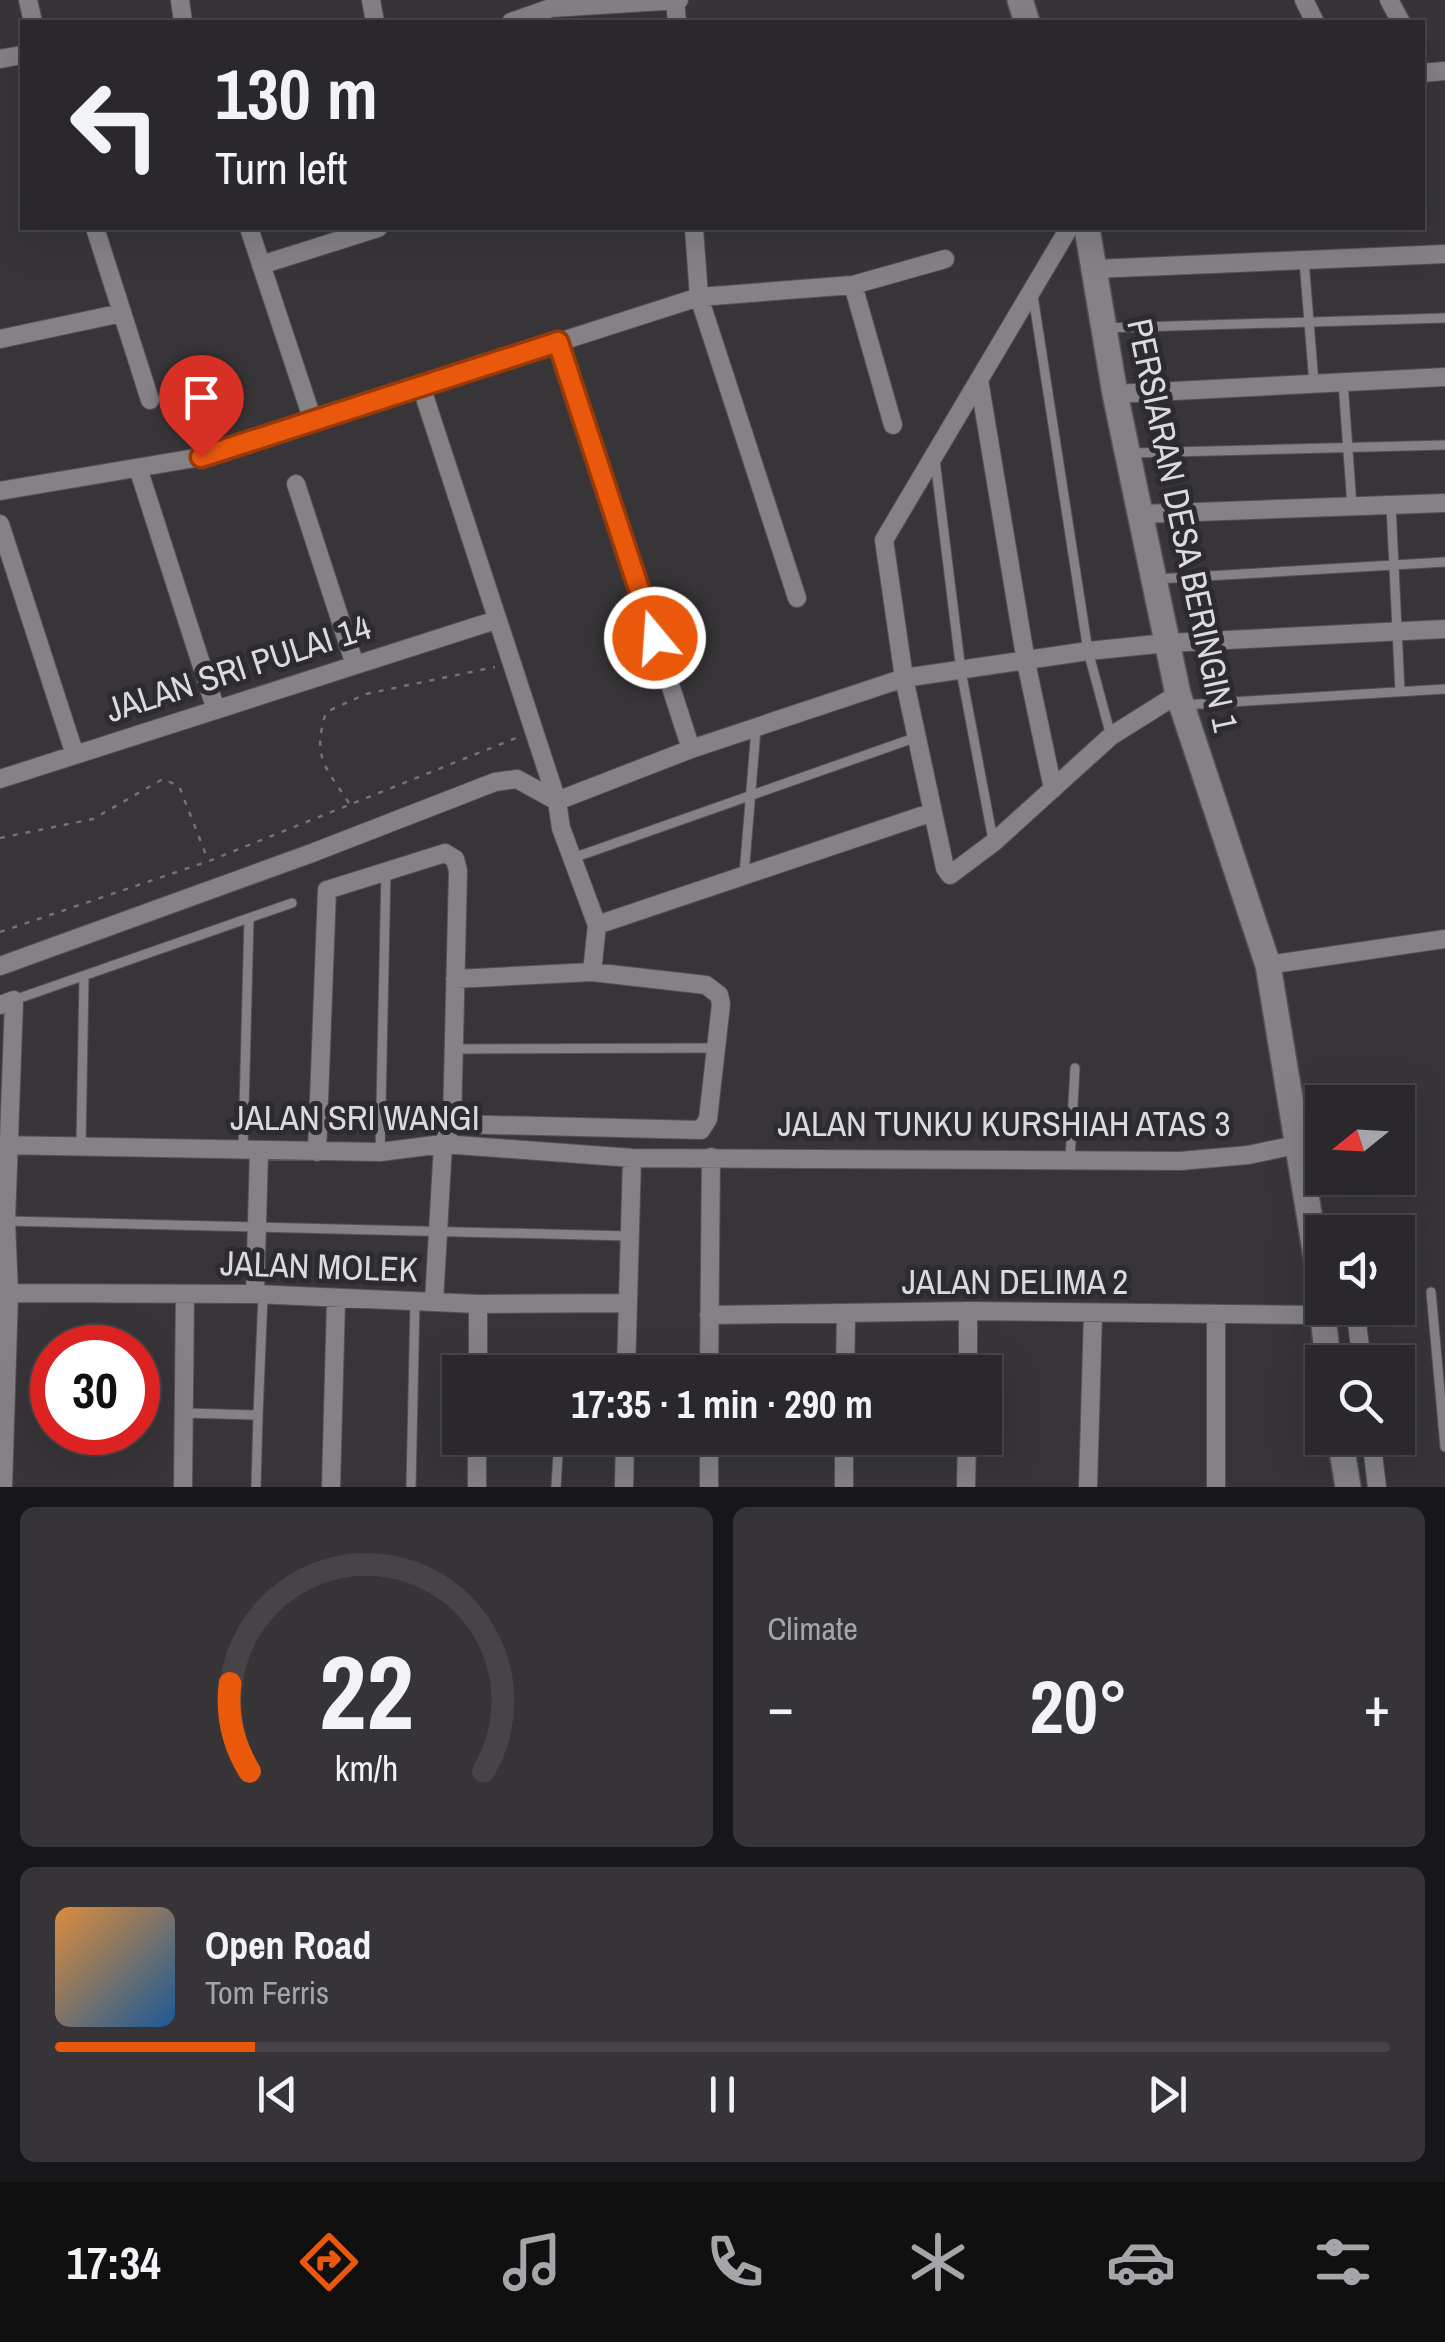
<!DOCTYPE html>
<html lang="en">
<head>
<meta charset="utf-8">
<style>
	body { margin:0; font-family:"Archivo Narrow",sans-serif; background:#363437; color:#f1f3f6; height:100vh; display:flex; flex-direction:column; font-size:38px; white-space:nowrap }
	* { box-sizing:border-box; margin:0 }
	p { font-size:32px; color:#a5a6a9 }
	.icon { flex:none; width:55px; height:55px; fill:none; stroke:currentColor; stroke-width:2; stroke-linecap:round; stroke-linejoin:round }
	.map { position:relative; height:1487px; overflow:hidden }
	.details { display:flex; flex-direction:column; gap:20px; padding:20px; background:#171618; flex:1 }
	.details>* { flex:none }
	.top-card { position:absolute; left:20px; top:20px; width:1405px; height:210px; border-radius:0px; box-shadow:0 10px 40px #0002,0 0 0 2px #464447; background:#2a282b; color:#f1f3f6; overflow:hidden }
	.needle { width:65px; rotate:252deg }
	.buttons { position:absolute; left:1305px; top:1085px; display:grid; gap:20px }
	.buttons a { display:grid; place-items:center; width:110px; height:110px; border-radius:0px; background:#2a282b; box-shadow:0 10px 40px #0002,0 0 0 2px #464447; font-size:50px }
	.speed { position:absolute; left:30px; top:1325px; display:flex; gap:20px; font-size:50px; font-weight:700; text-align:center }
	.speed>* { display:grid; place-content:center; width:130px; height:130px; border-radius:50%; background:#2a282b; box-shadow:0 10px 40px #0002,0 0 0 2px #464447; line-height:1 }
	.speed .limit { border:15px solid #d22; background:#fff; color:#111 }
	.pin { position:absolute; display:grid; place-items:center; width:85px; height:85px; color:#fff; margin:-102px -42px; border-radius:50% 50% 50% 0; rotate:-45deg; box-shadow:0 0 10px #0007 }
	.pin .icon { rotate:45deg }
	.me { position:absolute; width:110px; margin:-55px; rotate:342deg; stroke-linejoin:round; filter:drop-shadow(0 0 8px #0008) }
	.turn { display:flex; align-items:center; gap:35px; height:210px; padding:0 30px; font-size:45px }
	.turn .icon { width:130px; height:130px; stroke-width:2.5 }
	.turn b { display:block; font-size:70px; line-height:85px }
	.big { font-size:75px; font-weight:800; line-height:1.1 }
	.details .tile { flex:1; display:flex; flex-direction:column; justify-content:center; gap:15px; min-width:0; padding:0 35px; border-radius:15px; background:#363437 }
	.details .dial { align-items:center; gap:0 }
	.dial svg { height:260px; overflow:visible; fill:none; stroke:#464447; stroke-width:7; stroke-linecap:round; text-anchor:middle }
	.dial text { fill:#f1f3f6; stroke:none }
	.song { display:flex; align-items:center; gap:30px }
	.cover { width:120px; height:120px; border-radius:15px; background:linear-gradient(135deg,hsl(30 70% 55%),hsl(210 70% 35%)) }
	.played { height:10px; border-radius:5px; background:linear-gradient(90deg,#ea580c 15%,#464447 15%) }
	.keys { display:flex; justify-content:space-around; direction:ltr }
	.heat { display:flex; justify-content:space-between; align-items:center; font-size:55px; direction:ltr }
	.details .tiles { flex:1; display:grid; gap:20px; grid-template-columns:1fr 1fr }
	.tile:last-child { grid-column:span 2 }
	.trip { position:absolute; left:442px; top:1355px; width:560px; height:100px; border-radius:0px; background:#2a282b; box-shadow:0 10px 40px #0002,0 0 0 2px #464447; font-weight:800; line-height:100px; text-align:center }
	.dock { display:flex; height:160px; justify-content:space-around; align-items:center; background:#111011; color:#a5a6a9 }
	.dock .icon { width:70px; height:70px }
	.dock .selected { color:#ea580c }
	.dock b { font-size:45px; color:#f1f3f6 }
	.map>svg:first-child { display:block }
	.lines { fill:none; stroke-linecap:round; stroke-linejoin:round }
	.lane-casing { stroke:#545255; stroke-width:11 }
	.street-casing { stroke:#545255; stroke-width:20 }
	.secondary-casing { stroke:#545255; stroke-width:28 }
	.path { stroke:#757376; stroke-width:2.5; stroke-dasharray:5 8; stroke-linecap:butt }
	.lane { stroke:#858286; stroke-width:9 }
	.street { stroke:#858286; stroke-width:18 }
	.secondary { stroke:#858286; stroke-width:25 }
	.route-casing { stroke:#983908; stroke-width:25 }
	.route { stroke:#ea580c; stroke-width:18 }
	.labels { text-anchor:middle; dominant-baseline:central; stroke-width:10; stroke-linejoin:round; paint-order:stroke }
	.street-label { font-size:35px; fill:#dbdadc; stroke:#2e2b2f }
</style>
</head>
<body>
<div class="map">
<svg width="1445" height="1487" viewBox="0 0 1445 1487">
	<rect width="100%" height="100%" fill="#383539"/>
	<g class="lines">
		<defs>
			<path id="lane" d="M1304,260L1314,384
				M1033,296L1088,651L1111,736
				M1105,328L1445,318
				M1343,382L1352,506
				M1131,453L1445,445
				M935,460L961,671L993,840
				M1391,505L1400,691
				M1156,579L1445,562
				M1183,705L1445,689
				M573,858L917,737
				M744,875L756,729
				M14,1000L292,903
				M454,1049L717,1048
				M81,1145L84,977
				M243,1148L249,918
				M380,1152L386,871
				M1070,1160L1075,1068
				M7,1221L629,1236
				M1431,1292L1445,1447
				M563,1372V1361
				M185,1413L258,1415L256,1487
				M258,1415L263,1295
				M411,1487L415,1301
				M556,1487L559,1438"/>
			<path id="street" d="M28,0L33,22
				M180,0L183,22
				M371,0L375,22
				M675,0L677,22
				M1304,0L1315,22
				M1389,0L1401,22
				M511,22L551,8L679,0
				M0,59L22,55
				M1422,73L1445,71
				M95,228L150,400
				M249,228L313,421
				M694,228L699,297L797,598
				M1069,228L884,540L904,678L945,868L950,875L994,842L1111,736L1178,694
				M261,265L378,228
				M1093,269L1445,254
				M853,285L893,425
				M0,339L122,313
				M559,342L691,749
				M979,380L1026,662L1053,789
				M421,386L557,801L561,828L597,925L592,972
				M1115,394L1445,377
				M138,468L216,710
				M296,484L355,665
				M0,491L201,457L699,297L853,285L945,259
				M1142,514L1445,503
				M0,524L75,755
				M0,779L496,620
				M597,925L933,812
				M1268,965L1445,939
				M0,966L312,853L495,782L517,779L557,801L691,749L904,678L1088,651L1167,643L1445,629
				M0,1005L14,1000L6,1221L9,1293L3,1487
				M452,1124L701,1130L708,1119L721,1004L719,995L706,985L592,972L455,979
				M0,1145L380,1152L443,1144L632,1158L1180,1161L1248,1155L1296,1145
				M317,1152L327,890L445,853L455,859L458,871L452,1124L443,1144L434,1302
				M9,1293L255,1294L478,1304L627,1303
				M255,1294L259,1151
				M1355,1308L1362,1362
				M1216,1314V1487
				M709,1315L968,1311L1320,1315
				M478,1372V1304
				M626,1372L632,1158
				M709,1372L711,1157
				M845,1372L846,1314
				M968,1372V1311
				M1371,1438L1377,1487
				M183,1485L185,1294
				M331,1487L336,1300
				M477,1487V1438
				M624,1487L625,1438
				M709,1487V1438
				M844,1487V1438
				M966,1487L967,1438
				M1088,1487L1093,1313"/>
			<path id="secondary" d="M1020,0L1027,22
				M1087,228L1115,394L1178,694L1268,965L1318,1268L1328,1362
				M1340,1438L1348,1487"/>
		</defs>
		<use href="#lane" class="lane-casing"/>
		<use href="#street" class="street-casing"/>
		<use href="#secondary" class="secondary-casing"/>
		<path class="path" d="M349,803C325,766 312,758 326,712L366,694L495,667
			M0,838L93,819L163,779L179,786L208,860
			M0,932L209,861L516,738"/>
		<use href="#lane" class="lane"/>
		<use href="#street" class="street"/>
		<use href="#secondary" class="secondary"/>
	</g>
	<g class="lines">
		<defs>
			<path id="route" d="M201,457L558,342L655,638"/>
		</defs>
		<use href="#route" class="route-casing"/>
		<use href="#route" class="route"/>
	</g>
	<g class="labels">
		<g class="street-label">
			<text transform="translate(1183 525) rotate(78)">PERSIARAN DESA BERINGIN 1</text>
			<text transform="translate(238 668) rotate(-18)">JALAN SRI PULAI 14</text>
			<text x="355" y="1117">JALAN SRI WANGI</text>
			<text x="1004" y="1123">JALAN TUNKU KURSHIAH ATAS 3</text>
			<text transform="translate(319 1266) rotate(2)">JALAN MOLEK</text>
			<text x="1015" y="1281">JALAN DELIMA 2</text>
		</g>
	</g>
</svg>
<div class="buttons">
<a><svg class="needle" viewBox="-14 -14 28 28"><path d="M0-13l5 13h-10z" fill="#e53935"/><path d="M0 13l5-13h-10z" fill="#a5a6a9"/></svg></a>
<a><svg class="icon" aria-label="sound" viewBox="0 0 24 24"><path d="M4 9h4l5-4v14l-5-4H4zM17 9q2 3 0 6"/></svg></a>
<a><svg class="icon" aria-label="search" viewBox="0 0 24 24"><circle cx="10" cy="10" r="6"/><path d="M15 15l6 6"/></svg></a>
</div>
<div class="speed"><div class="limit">30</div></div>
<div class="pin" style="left:201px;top:457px;background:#d93025"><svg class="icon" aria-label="arrive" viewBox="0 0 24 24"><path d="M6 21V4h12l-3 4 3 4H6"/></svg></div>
<svg class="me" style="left:655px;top:638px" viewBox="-20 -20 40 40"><circle r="17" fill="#ea580c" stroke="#fff" stroke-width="3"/><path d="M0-11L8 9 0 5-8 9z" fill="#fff"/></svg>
<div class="trip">17:35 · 1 min · 290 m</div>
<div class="top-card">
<div class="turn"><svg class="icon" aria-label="left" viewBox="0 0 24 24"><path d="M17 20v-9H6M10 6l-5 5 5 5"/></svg><div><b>130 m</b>Turn left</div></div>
</div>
</div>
<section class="details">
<div class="tiles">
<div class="tile dial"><svg viewBox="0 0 100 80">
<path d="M14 69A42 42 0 1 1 86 69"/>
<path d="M14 69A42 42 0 0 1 8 42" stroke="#ea580c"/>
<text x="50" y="56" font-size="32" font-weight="700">22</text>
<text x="50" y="72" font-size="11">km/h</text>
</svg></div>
<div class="tile"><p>Climate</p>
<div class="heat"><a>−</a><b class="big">20°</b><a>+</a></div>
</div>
<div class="tile">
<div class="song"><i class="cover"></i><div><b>Open Road</b><p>Tom Ferris</p></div></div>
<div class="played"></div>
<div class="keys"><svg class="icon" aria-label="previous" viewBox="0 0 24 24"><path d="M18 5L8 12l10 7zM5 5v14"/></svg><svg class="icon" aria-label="pause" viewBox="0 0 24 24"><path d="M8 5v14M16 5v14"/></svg><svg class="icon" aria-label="next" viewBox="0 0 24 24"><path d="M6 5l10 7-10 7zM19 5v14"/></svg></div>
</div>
</div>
</section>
<nav class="dock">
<b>17:34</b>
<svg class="icon selected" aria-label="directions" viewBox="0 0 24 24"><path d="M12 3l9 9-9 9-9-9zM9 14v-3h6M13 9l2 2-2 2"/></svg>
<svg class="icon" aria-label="music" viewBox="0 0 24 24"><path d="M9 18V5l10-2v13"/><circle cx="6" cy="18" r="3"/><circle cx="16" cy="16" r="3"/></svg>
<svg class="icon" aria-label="phone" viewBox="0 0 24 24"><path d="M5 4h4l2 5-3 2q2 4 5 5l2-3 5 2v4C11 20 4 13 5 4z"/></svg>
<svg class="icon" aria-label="climate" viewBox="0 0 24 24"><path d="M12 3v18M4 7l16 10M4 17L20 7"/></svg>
<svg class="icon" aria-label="car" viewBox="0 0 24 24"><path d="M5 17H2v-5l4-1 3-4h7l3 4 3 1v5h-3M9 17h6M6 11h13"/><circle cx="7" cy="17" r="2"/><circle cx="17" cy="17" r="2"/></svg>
<svg class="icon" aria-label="filters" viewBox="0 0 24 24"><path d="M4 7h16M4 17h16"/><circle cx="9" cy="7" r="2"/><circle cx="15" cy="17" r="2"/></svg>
</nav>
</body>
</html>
